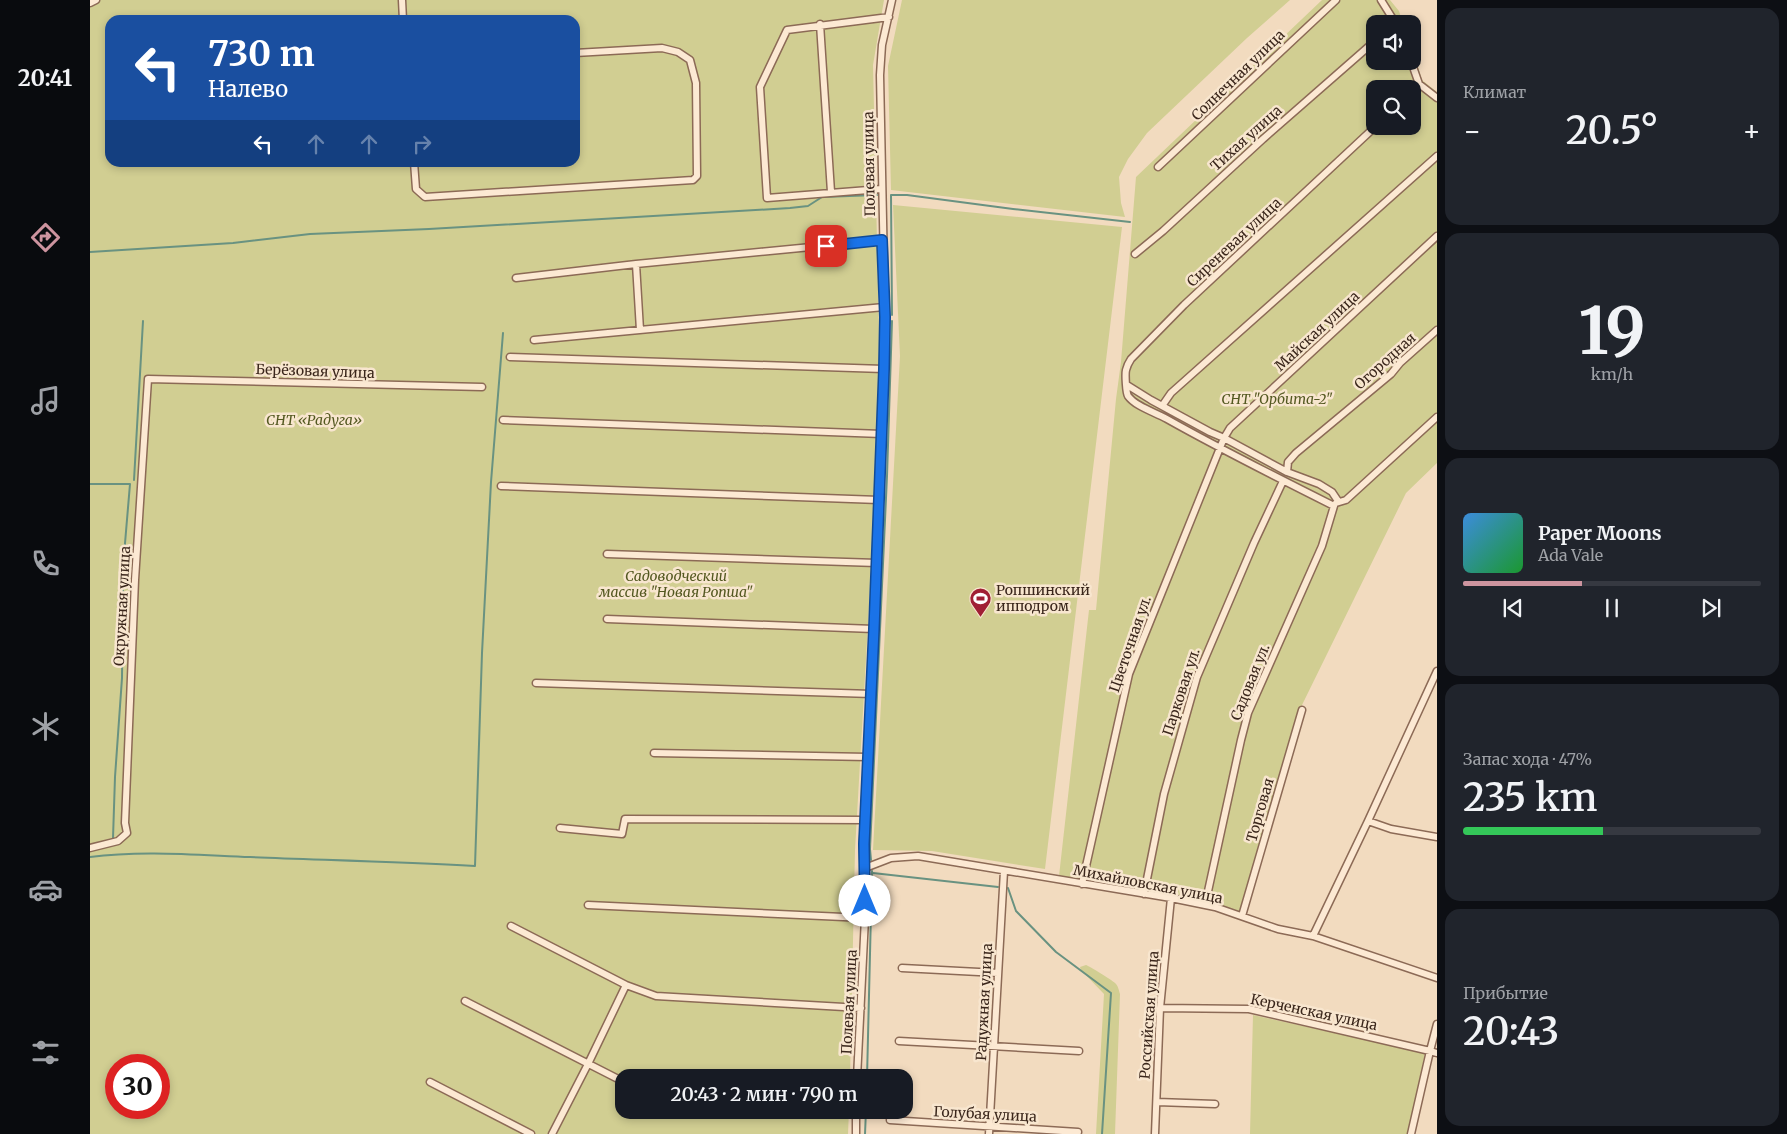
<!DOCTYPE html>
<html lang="ru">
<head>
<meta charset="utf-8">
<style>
	body { margin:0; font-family:Merriweather,serif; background:#20242c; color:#f1f3f6; height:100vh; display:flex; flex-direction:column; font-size:19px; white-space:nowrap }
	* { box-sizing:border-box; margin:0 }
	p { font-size:16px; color:#9ea1a6 }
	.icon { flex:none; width:28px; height:28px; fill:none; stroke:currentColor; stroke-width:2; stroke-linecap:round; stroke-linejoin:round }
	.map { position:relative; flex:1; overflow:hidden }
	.details { display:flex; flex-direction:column; gap:8px; padding:8px; background:#0d0f14; width:350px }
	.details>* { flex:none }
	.guide { position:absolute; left:15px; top:15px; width:475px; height:152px; border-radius:15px; box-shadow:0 2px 8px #0003; background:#1a4fa0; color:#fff; overflow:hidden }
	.buttons { position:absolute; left:1276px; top:15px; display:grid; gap:10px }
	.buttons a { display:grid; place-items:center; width:55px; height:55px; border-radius:10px; background:#171b24; box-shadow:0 2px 8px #0003; font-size:25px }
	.speed { position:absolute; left:15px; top:1054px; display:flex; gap:10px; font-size:25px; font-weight:700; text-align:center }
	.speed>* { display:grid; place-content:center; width:65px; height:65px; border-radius:50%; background:#171b24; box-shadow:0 2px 8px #0003; line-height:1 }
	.speed .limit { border:8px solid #d22; background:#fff; color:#111 }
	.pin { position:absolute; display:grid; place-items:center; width:42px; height:42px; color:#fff; margin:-21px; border-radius:10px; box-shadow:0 2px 8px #0006 }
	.me { position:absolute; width:55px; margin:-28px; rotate:0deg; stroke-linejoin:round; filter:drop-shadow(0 0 4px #0008) }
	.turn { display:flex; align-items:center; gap:18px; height:105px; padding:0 20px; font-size:22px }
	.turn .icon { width:65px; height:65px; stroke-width:2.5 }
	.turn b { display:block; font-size:35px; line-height:42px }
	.lanes { display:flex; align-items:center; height:48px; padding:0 20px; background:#0003; justify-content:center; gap:25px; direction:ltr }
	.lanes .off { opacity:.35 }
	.big { font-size:38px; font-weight:600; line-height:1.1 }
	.details .tile { flex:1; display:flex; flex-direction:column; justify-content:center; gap:8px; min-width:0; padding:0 18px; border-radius:15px; background:#20242c }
	.details .dial { align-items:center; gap:0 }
	.dial b { font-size:65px; line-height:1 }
	.song { display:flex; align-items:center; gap:15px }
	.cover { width:60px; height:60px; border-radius:8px; background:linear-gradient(135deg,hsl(210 70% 55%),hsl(130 70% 35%)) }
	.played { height:5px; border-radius:2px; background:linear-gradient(90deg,#cd949f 40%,#363941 40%) }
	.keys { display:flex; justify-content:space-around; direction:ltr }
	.heat { display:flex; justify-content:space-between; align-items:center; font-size:28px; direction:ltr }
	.charge { height:8px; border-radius:4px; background:linear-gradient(90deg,#34c759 47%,#363941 0) }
	.trip { position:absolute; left:525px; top:1069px; width:298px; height:50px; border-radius:15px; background:#171b24; box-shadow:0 2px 8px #0003; font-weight:600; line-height:50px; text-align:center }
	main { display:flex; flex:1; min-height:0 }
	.tabs { display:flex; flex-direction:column; width:90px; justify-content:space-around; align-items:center; background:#090b0e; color:#9ea1a6 }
	.tabs .icon { width:35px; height:35px }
	.tabs .active { color:#cd949f }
	.tabs b { font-size:22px; color:#f1f3f6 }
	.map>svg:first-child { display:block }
	.green { fill:#d1ce92; fill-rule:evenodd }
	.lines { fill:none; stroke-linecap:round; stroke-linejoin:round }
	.stream { stroke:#699281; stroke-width:2 }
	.minor-casing { stroke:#8c6a56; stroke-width:9 }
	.minor { stroke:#fce9d3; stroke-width:6 }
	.route-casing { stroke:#114b97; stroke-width:12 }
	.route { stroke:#1a73e8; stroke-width:9 }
	.labels { text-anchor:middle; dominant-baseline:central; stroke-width:5; stroke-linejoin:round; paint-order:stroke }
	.street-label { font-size:14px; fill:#3a261b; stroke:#f8e6cf }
	.park-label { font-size:14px; font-style:italic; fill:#535820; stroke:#f8e6cf }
	.poi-label { font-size:14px; fill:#3a261b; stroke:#f8e6cf; text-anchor:start }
</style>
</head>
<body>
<main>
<nav class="tabs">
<b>20:41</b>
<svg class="icon active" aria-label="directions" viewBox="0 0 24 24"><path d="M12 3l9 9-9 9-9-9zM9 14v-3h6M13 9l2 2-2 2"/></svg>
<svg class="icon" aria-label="music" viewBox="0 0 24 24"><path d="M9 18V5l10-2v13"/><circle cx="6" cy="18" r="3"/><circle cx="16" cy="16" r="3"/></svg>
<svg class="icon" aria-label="phone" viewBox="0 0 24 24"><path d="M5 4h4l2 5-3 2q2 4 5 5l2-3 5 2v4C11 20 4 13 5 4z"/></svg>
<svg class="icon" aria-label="climate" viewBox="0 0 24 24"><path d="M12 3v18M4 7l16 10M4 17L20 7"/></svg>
<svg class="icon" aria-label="car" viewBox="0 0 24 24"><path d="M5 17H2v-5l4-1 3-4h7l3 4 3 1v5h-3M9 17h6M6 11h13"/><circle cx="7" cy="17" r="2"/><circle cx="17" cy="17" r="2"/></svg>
<svg class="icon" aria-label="filters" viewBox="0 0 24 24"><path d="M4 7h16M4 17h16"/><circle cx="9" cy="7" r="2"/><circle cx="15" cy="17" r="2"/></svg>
</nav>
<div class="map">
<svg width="1347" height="1134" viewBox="0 0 1347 1134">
	<rect width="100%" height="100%" fill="#f2dbbf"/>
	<path class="green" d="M0,0H794L783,65L790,373L780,589L765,850L760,1077L534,1078V1110H759L758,1134H0ZM20,20H485V162H20ZM26,1065H69V1108H26Z
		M812,0H1200L1157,38L1057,133L1038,159L1029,177L1031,203L1035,217L801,190L798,66Z
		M1232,0H1300L1309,11L1313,24H1285V61H1322L1323,51L1332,80L1347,92V463L1316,493L1212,705L1151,913L1058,891L969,876L999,610H1006L1026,399L1031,362L1046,177ZM1285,89H1322V126H1285Z
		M803,205L1032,227L955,869L842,851L783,850L810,356Z
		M996,965C999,966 1022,980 1025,983C1028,985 1029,991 1030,994L1025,1134H1006L1014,994L991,970L990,967Z
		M1163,1015L1335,1053L1318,1134H1160Z"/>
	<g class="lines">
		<path class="stream" d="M0,252L143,243L220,234L339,229L700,208L718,206L732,197L787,195
			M802,315L801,195H817L923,209L1040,222
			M44,480L53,321
			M0,484H40L33,567L32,678L25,777L23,838
			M0,857C51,850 108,855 160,857C235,860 310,862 385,866L392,653L401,482L413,333
			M781,860L780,849L797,476L802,321
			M783,873L908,887
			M918,888L926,911L966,952L1021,993L1012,1134
			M777,1078L782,871
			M775,1134L776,1110"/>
		<defs>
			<path id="minor" d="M312,0L313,20
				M1291,0L1306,24
				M0,3L6,0
				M730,24L741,192
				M1321,61L1329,84L1347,98
				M1322,91L1329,84
				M324,162L326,189L335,197L603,180L607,176L606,83L600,60L588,52L572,48L485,53
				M1068,167L1246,0
				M791,189L677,198L670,87L697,30L799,17
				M1045,254L1073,231L1173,139L1285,41
				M546,264L550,330
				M426,278L546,264L793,240
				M444,340L794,307
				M420,357L794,369
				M1037,385L1061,400L1120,432L1134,438L1197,472L1229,484L1242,492L1248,501
				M1072,406L1081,393L1347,156
				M413,420L792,434
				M1197,472L1198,462L1206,453L1301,374L1310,363L1347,330
				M411,486L789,500
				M1246,503L1256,500L1347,417
				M1244,506C1188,478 1132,450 1077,419C1065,412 1046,407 1038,396C1036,393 1035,374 1036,370C1037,366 1039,362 1041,359L1094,305L1286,126
				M517,554L787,563
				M517,619L784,629
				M446,683L782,694
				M564,753L778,757
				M1278,821L1301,829L1347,837
				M470,828L532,834L535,819L775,820
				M0,848L28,841L37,833L35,823L45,580L58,379L392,387
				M775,868L801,858L828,856L1081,898L1125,907L1188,929L1223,936L1347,978
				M992,884L1039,674L1134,438L1140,428L1347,236
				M1054,894L1074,794L1107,677L1164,543L1193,481
				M498,905L775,918
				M1115,905L1151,740L1158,713L1232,546L1244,506
				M1152,916L1212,710
				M421,926L536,985L566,996L771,1008
				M1223,936L1278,821L1347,671
				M812,968L908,973
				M375,1001L534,1082
				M1070,1008L1159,1009L1340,1051L1321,1134
				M1347,1024L1340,1051L1347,1053
				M809,1041L989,1051
				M767,1078L775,918L773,844L784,629L794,369L795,317L790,75L792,45L802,0
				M340,1082L441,1134
				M1067,1102L1125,1104
				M800,1120L988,1132
				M462,1134L498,1064L536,985
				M766,1134V1110
				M899,1134L914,871
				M1065,1134L1070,1008L1081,898"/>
		</defs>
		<use href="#minor" class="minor-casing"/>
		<use href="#minor" class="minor"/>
	</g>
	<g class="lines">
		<defs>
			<path id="route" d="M736,246L792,240L795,317L794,369L784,629L774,844L775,901"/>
		</defs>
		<use href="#route" class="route-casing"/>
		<use href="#route" class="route"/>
	</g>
	<defs>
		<symbol id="stadium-pin" viewBox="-11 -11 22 30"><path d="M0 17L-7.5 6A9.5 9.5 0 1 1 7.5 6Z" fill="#a02034" stroke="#f8e6cf"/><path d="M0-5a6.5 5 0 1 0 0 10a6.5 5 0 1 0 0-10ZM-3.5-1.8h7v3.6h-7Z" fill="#fff"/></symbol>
	</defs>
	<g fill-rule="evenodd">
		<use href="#stadium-pin" x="878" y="586" width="25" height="34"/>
	</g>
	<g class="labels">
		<g class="street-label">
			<text transform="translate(1148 75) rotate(-44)">Солнечная улица</text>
			<text transform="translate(1156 138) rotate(-42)">Тихая улица</text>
			<text transform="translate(779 164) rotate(-91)">Полевая улица</text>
			<text transform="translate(1144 242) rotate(-43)">Сиреневая улица</text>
			<text transform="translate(1227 331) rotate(-43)">Майская улица</text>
			<text transform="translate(1295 361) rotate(-42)">Огородная</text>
			<text transform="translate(225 371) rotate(2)">Берёзовая улица</text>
			<text transform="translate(32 606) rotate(-87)">Окружная улица</text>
			<text transform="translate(1040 644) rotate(-71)">Цветочная ул.</text>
			<text transform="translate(1160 682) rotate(-68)">Садовая ул.</text>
			<text transform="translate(1091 692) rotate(-72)">Парковая ул.</text>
			<text transform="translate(1170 810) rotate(-74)">Торговая</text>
			<text transform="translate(1058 884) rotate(11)">Михайловская улица</text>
			<text transform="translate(759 1002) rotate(-87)">Полевая улица</text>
			<text transform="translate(894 1002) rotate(-87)">Радужная улица</text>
			<text transform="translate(1224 1012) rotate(12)">Керченская улица</text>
			<text transform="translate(1059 1015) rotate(-86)">Российская улица</text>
			<text transform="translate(895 1114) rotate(3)">Голубая улица</text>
		</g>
		<g class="park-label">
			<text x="1187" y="399">СНТ "Орбита-2"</text>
			<text x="224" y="420">СНТ «Радуга»</text>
			<text x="586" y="576">Садоводческий<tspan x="586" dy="16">массив "Новая Ропша"</tspan></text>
		</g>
		<g class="poi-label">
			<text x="906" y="590">Ропшинский<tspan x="906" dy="16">ипподром</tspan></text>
		</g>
	</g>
</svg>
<div class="buttons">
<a><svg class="icon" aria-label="sound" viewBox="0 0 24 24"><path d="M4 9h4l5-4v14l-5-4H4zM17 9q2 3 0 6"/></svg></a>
<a><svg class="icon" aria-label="search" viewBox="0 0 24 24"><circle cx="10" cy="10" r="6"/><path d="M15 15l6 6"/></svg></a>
</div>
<div class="speed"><div class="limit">30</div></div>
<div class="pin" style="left:736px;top:246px;background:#d93025"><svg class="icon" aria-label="arrive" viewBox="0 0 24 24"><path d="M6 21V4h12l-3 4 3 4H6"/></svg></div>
<svg class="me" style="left:775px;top:901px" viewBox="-20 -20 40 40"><circle r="19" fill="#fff"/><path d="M0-13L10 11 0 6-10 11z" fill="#1a73e8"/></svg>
<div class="trip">20:43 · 2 мин · 790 m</div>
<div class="guide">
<div class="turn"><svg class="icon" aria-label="left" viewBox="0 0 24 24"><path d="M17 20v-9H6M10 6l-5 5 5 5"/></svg><div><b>730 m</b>Налево</div></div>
<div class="lanes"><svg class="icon" aria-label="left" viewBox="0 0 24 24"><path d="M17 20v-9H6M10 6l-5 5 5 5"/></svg><svg class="icon off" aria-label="ahead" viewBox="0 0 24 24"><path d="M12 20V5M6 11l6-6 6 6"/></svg><svg class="icon off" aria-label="ahead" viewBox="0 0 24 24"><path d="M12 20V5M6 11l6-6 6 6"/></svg><svg class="icon off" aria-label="right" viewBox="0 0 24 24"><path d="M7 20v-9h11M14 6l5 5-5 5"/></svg></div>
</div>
</div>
<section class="details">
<div class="tile"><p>Климат</p>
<div class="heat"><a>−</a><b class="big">20.5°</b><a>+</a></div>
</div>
<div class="tile dial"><b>19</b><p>km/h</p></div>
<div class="tile">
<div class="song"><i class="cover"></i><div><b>Paper Moons</b><p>Ada Vale</p></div></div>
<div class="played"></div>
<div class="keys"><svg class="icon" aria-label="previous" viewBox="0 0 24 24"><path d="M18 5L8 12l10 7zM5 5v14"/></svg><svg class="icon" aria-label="pause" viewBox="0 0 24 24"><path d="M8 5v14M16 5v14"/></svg><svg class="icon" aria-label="next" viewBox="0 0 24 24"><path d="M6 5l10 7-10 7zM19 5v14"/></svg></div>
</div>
<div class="tile"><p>Запас хода · 47%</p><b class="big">235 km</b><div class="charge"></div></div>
<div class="tile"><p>Прибытие</p><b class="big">20:43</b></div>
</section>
</main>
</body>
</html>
